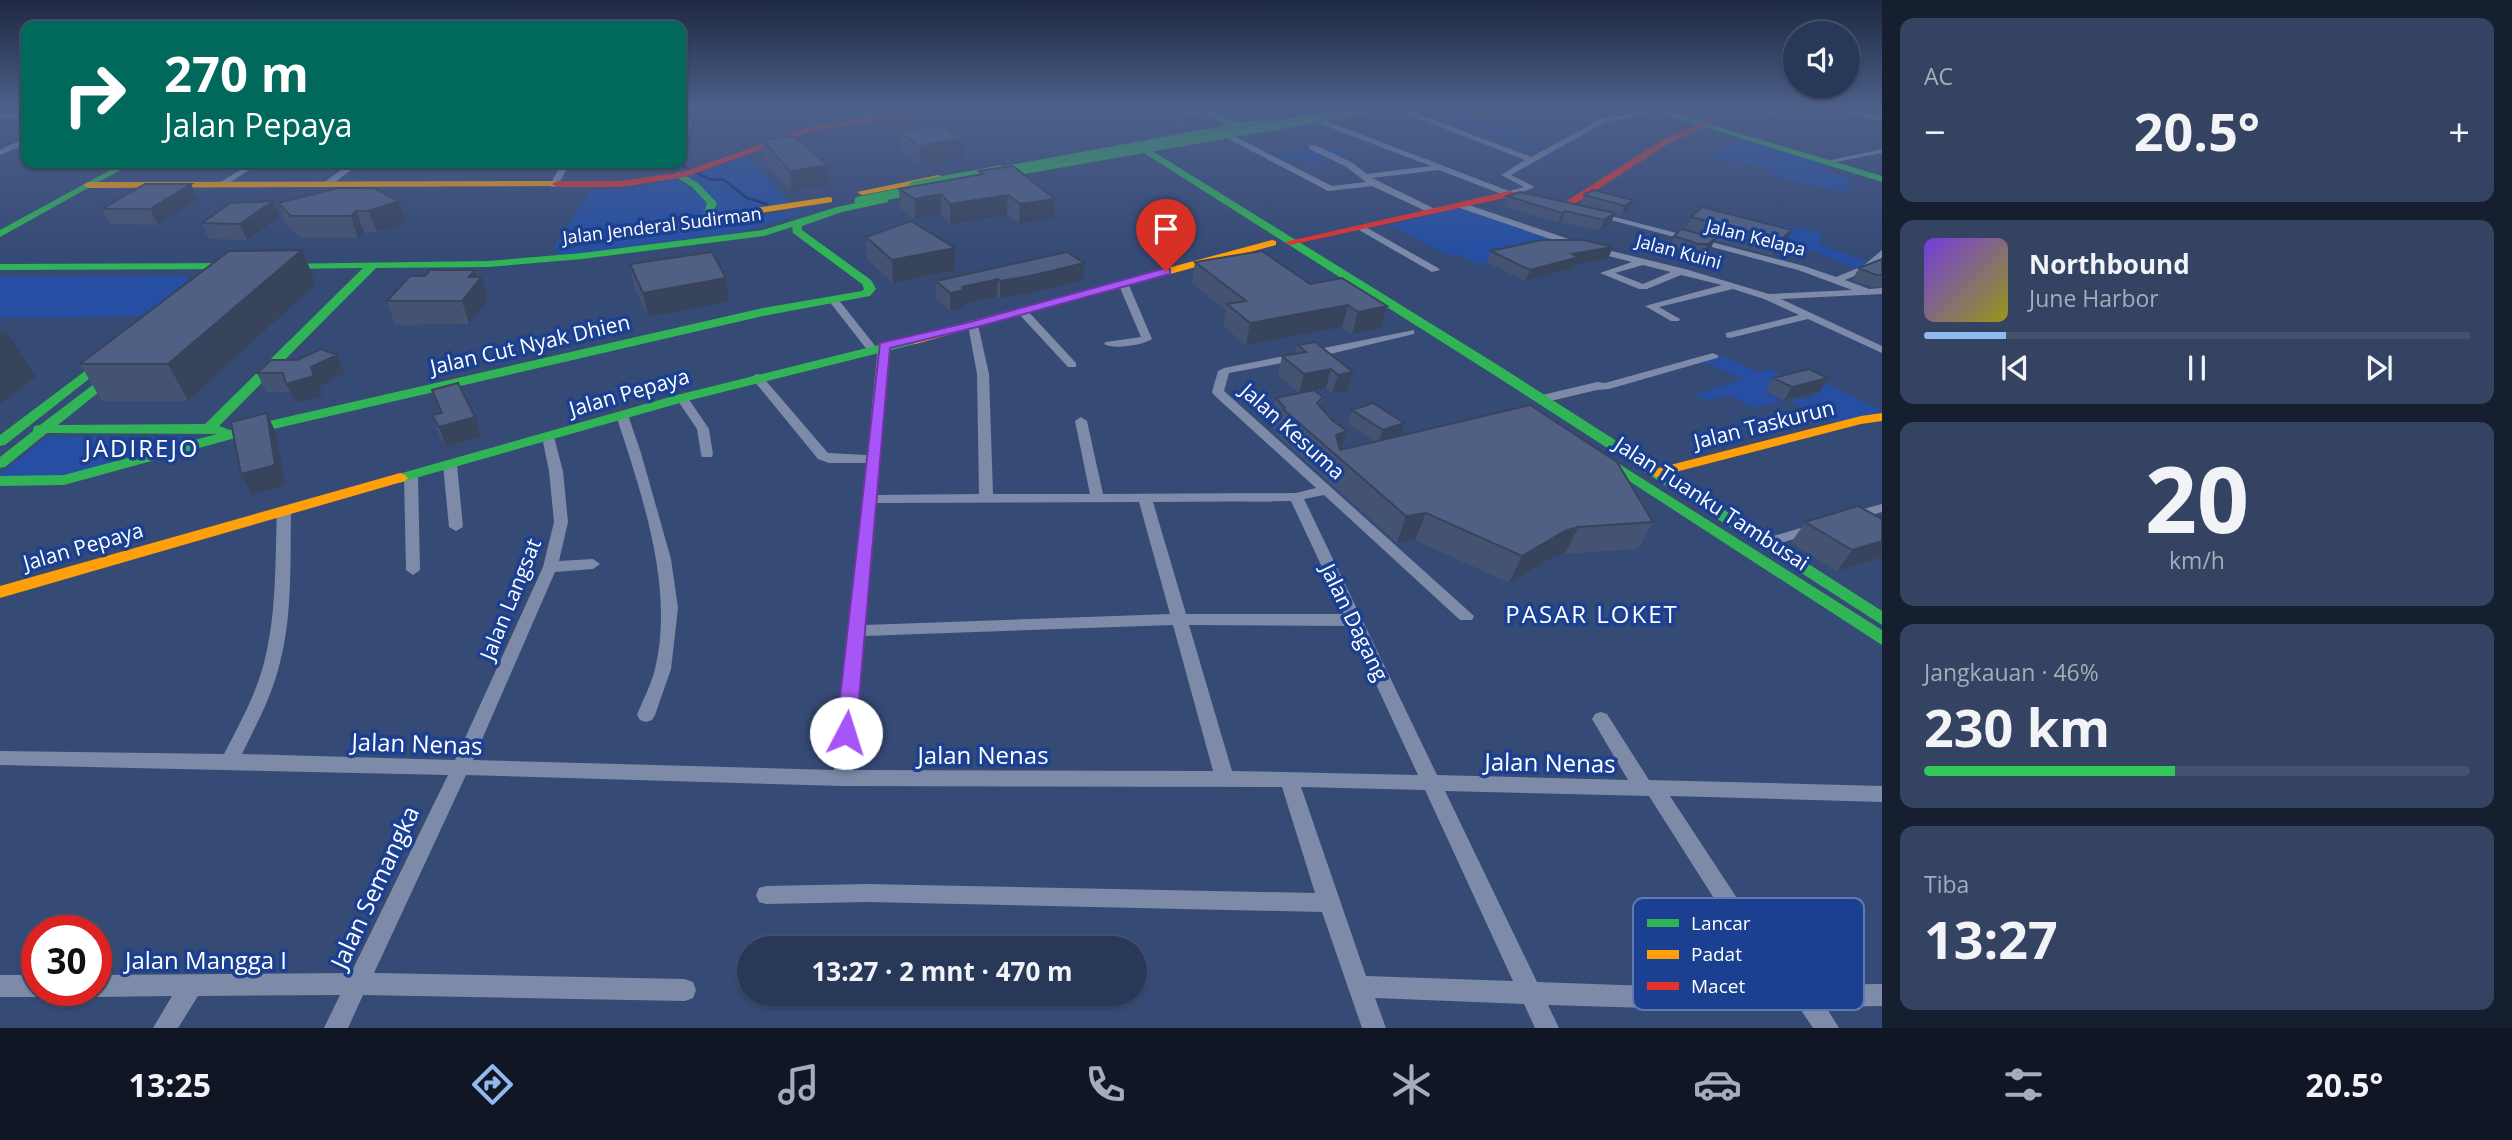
<!DOCTYPE html>
<html lang="id">
<head>
<meta charset="utf-8">
<style>
	body { margin:0; font-family:"Open Sans",sans-serif; background:#344361; color:#f1f3f6; height:100vh; display:flex; flex-direction:column; font-size:26px; white-space:nowrap }
	* { box-sizing:border-box; margin:0 }
	p { font-size:23px; color:#a5acba }
	.icon { flex:none; width:38px; height:38px; fill:none; stroke:currentColor; stroke-width:2; stroke-linecap:round; stroke-linejoin:round }
	.map { position:relative; flex:1; overflow:hidden }
	.details { display:flex; flex-direction:column; gap:18px; padding:18px; background:#161f30; width:630px }
	.details>* { flex:none }
	.top-card { position:absolute; left:21px; top:21px; width:665px; height:147px; border-radius:14px; box-shadow:0 2px 5px #0004,0 0 0 2px #44526e; background:#00695c; color:#fff; overflow:hidden }
	.fabs { position:absolute; left:1783px; top:21px; display:grid; gap:14px }
	.fabs a { display:grid; place-items:center; width:77px; height:77px; border-radius:50%; background:#283858; box-shadow:0 2px 5px #0004,0 0 0 2px #44526e; font-size:35px }
	.speed { position:absolute; left:21px; top:915px; display:flex; gap:14px; font-size:35px; font-weight:700; text-align:center }
	.speed>* { display:grid; place-content:center; width:91px; height:91px; border-radius:50%; background:#283858; box-shadow:0 2px 5px #0004,0 0 0 2px #44526e; line-height:1 }
	.speed .limit { border:10px solid #d22; background:#fff; color:#111 }
	.pin { position:absolute; display:grid; place-items:center; width:60px; height:60px; color:#fff; margin:-72px -30px; border-radius:50% 50% 50% 0; rotate:-45deg; box-shadow:0 0 7px #0007 }
	.pin .icon { rotate:45deg }
	.me { position:absolute; width:77px; margin:-38px; rotate:5deg; stroke-linejoin:round; filter:drop-shadow(0 0 5px #0008) }
	.turn { display:flex; align-items:center; gap:24px; height:147px; padding:0 28px; font-size:32px }
	.turn .icon { width:91px; height:91px; stroke-width:2.5 }
	.turn b { display:block; font-size:49px; line-height:60px }
	.big { font-size:52px; font-weight:700; line-height:1.1 }
	.details .card { flex:1; display:flex; flex-direction:column; justify-content:center; gap:10px; min-width:0; padding:0 24px; border-radius:14px; background:#344361 }
	.details .dial { align-items:center; gap:0 }
	.dial b { font-size:91px; line-height:1 }
	.song { display:flex; align-items:center; gap:21px }
	.cover { width:84px; height:84px; border-radius:10px; background:linear-gradient(135deg,hsl(260 70% 55%),hsl(60 70% 35%)) }
	.played { height:7px; border-radius:4px; background:linear-gradient(90deg,#90b9f0 15%,#44526e 15%) }
	.keys { display:flex; justify-content:space-around; direction:ltr }
	.heat { display:flex; justify-content:space-between; align-items:center; font-size:38px; direction:ltr }
	.charge { height:10px; border-radius:5px; background:linear-gradient(90deg,#34c759 46%,#44526e 0) }
	.trip { position:absolute; left:737px; top:936px; width:410px; height:70px; border-radius:35px; background:#283858; box-shadow:0 2px 5px #0004,0 0 0 2px #44526e; font-weight:700; line-height:70px; text-align:center }
	.tab-bar { display:flex; height:112px; justify-content:space-around; align-items:center; background:#101623; color:#a5acba }
	.tab-bar .icon { width:49px; height:49px }
	.tab-bar .on { color:#90b9f0 }
	.tab-bar b { font-size:32px; color:#f1f3f6 }
	main { display:flex; flex:1; min-height:0 }
	.map>svg:first-child { display:block }
	.green { fill:#264fa3 }
	.lines { fill:none; stroke-linecap:round; stroke-linejoin:round }
	.stream { stroke:#153170; stroke-width:2.5 }
	.street { fill:#7d8ba9; fill-rule:evenodd }
	.fast { fill:#30b455; fill-rule:evenodd }
	.slow { fill:#ff9f0a; fill-rule:evenodd }
	.jam { fill:#e5322d; fill-rule:evenodd }
	.fast-bridge { stroke:#30b455; stroke-width:9 }
	.wall { fill:#455372 }
	.shaded-wall { fill:#38435c }
	.building { fill:#506084; stroke:#38435c; stroke-width:2 }
	.route { fill:#a855f7; stroke:#6d37a1; stroke-width:2 }
	.labels { text-anchor:middle; dominant-baseline:central; stroke-width:7; stroke-linejoin:round; paint-order:stroke }
	.far-street-label { font-size:18px; fill:#fff; stroke:#1b4091 }
	.street-label { font-size:21px; fill:#fff; stroke:#1b4091 }
	.quarter-label { font-size:24px; letter-spacing:2px; fill:#fff; stroke:#1b4091 }
	.near-street-label { font-size:24px; fill:#fff; stroke:#1b4091 }
	.key { fill:#1b4091; stroke:#5f79b2; stroke-width:2 }
	.key-label { font-size:19px; fill:#fff }
</style>
</head>
<body>
<main>
<div class="map">
<svg width="1882" height="1028" viewBox="0 0 1882 1028">
	<rect width="100%" height="100%" fill="#364a76"/>
	<path class="green" d="M681,107H812L811,113L824,126L812,128L810,118L700,120L693,135H681Z
		M1201,107H1331L1232,122Z
		M1464,113L1519,133L1513,134V137L1545,147L1537,152L1481,130L1459,132L1430,120L1435,116Z
		M1742,139L1830,165L1819,169L1852,178L1846,193L1769,175L1775,169L1707,157Z
		M1339,149L1357,154L1315,160L1325,167C1316,167 1311,163 1302,160C1291,156 1280,163 1268,157L1290,153L1288,151Z
		M746,156L792,205L715,217L664,232L553,249L592,190C647,189 695,175 746,156Z
		M1464,207L1567,244L1478,264L1459,254L1450,256L1390,225Z
		M820,208L740,232L558,256V250L684,231L734,218Z
		M1722,213L1823,233L1818,244L1867,262L1856,269L1815,251L1708,225Z
		M185,276L190,283L147,316L0,318V277Z
		M1725,357L1758,372L1770,369L1789,381L1763,390L1782,401L1753,408L1731,396L1706,400L1695,395L1744,379L1703,361Z
		M1806,374L1882,411L1836,423L1791,401L1801,398L1805,400L1823,392L1801,380Z
		M47,437H194L204,441L66,478H0V474Z"/>
	<g class="lines">
		<path class="stream" d="M689,169L683,166L698,107
			M697,173L709,179L724,180L747,198L767,204"/>
		<path class="street" d="M857,107H864L877,119L871,120Z
			M1393,107H1399L1531,157L1601,119L1657,109L1660,111L1605,122L1511,175L1535,187L1509,197L1439,170L1372,178L1435,209V213L1432,214L1372,186L1328,191L1225,137L1232,135L1332,186L1366,182L1345,166L1309,149V145H1315L1351,162L1367,174L1431,166L1318,123L1321,119L1509,191L1524,187L1501,175L1525,160L1394,109Z
			M1744,107H1755L1777,114L1774,116Z
			M1826,107H1838L1882,117V121Z
			M0,114H26V118H0Z
			M23,139H26V144L0,155V150Z
			M1882,149V153L1826,164L1822,162Z
			M251,163H260L223,187L216,185Z
			M351,163H360L329,187H323V183Z
			M562,163H570L557,187H551L550,185Z
			M1457,203H1463L1583,244L1685,269L1769,294L1852,290L1798,270L1592,215L1599,213L1804,266L1836,277L1863,266L1882,250V258L1869,270L1845,280L1869,289L1882,288V294L1781,299L1882,346V353L1808,319L1730,338L1726,337V333L1799,315L1764,299L1733,289L1659,307L1680,319L1679,321H1671L1645,306L1722,285L1681,275L1647,289H1639L1600,273L1632,262L1577,248L1457,207ZM1643,265L1671,272L1643,284L1615,273Z
			M1362,225L1438,268L1440,270L1432,272L1359,230V226Z
			M1123,280L1128,283L1152,339C1143,345 1114,350 1104,344L1106,342L1141,337L1118,283Z
			M834,298L838,299L876,347V351H868L829,301Z
			M1022,308L1026,309L1076,363V367H1068L1018,313L1017,311Z
			M973,322L978,325L989,374L993,494H1090L1075,421L1081,417L1087,421L1103,494L1296,493L1316,488L1214,395L1212,392L1218,371L1224,368L1414,330V334L1330,354L1229,373L1224,391L1474,616L1472,620H1460L1324,495L1304,499L1437,775L1628,780L1592,719L1595,714L1601,712L1607,714L1649,780L1882,786V802L1670,796L1794,985L1882,984V1006L1826,1007L1839,1028H1813L1799,1007L1649,1008L1548,1005L1559,1028H1535L1524,1004L1375,998L1386,1028H1362L1322,912L867,902L766,904L759,902L756,895L759,888L766,886L867,884L1315,893L1282,787L842,786L466,775L374,973L685,979L693,982L696,990L693,998L685,1001L363,995L348,1028H324L340,995L198,996L178,1028H153L172,996L96,997L88,994L87,990H96V975L351,973L448,775L0,765V751L224,754C238,727 253,700 262,670C277,619 275,563 277,510L279,507H289L291,510C290,563 293,619 278,670C270,700 255,727 242,754L455,760L543,567L554,522L549,471L542,437L548,433L554,437L563,471L568,522L559,561L593,559L600,564L593,569L555,572L473,760L834,770L866,463H829L818,459L751,377L757,374L761,375L828,453L867,455L878,346L880,344H888L890,346L876,495L979,494L977,374L968,325ZM1291,501L1344,614H1186L1153,502ZM1139,502L1170,614L865,625L876,503ZM1173,625L1213,771L852,770L864,636ZM1189,625L1349,626L1418,775L1232,771ZM1301,787L1425,790L1513,981L1366,976ZM1445,791L1649,796L1769,985L1649,986L1537,982Z
			M1713,353L1719,356L1717,358L1609,389L1597,390L1542,403L1536,399L1538,396L1597,382L1605,383Z
			M682,394L686,395L709,429L713,454L712,457H702L701,454L697,429L676,398Z
			M622,411L628,415L641,453L671,559L678,608L671,669L655,715L652,720L646,722L640,720L637,715C643,700 651,685 655,669C675,588 641,492 616,415Z
			M450,461L457,465L463,527L456,531L449,527L443,465Z
			M411,472L418,476L420,570L413,575L406,570L404,476Z
			M1882,504V512L1850,521L1843,517L1845,514Z
			M1814,524L1819,525L1821,528L1819,531L1765,548L1758,543L1760,540Z
			M0,975H37V990H46L45,994L37,997H0Z"/>
		<path class="fast" d="M1193,107H1203L1238,123L1276,117L1280,119L1134,147L1149,149L1501,367L1882,611V625L1491,373L1144,153L1122,149L976,175L972,172L1228,125Z
			M1388,107H1405L1356,117L1352,115Z
			M1640,107H1652L1882,176V182Z
			M123,163H133L0,237V230Z
			M679,172L698,183L717,203L712,216L691,229L686,226L704,213L707,203L692,187L676,177V173Z
			M885,197L888,198V202L842,212L802,226V230L871,280L876,289L870,296L763,316L239,437L64,485L0,486V476L64,475L217,434L47,433L5,467L0,468V457L33,431L34,426L40,425L115,368L120,369V375L58,425L205,424L363,268L278,269L274,268V264L488,261L582,253L763,230L837,207ZM792,227L793,233L862,284L864,289L862,291L763,308L230,430L219,426L376,268L488,267L582,259L764,236Z
			M0,264L240,263L245,266L240,269L0,270Z
			M915,336L921,340L919,343L687,401L405,481L400,483L392,478L395,475L677,395Z
			M109,353L113,354V360L5,445L0,446V435Z
			M1597,450L1882,630V645L1592,457L1590,454L1592,451Z"/>
		<path class="slow" d="M938,175L941,176V180L862,195L857,192Z
			M557,181L560,182V186L88,188L83,185L88,182Z
			M829,197L832,198V202L748,215L677,232L672,229L748,209Z
			M1272,240L1276,241V245L919,343L915,344L909,340L911,337Z
			M1882,413V421L1861,424L1656,477L1649,473L1651,470L1861,416Z
			M400,473L405,475L408,478L405,481L0,598V586Z"/>
		<path class="jam" d="M948,107H968L811,131L685,177L621,187H557L552,184L557,181H621L683,172L809,127Z
			M1702,123L1709,125L1668,144L1567,209L1509,197L1290,245L1285,242L1509,191L1562,204L1662,140Z"/>
		<path class="fast-bridge" d="M987,176L1380,107
			M913,186L1000,170
			M859,201L929,187"/>
	</g>
	<path class="wall" d="M1158,107H1189L1206,115L1205,124L1182,128L1157,114Z
		M1580,107H1618L1593,111Z
		M899,132L963,139V158L920,165L899,151Z
		M762,140L829,185L791,191L764,159Z
		M595,163H634L625,168Z
		M979,171L1055,199L1054,218L1019,224L1007,215L950,224L941,214L915,219L900,208L899,189L979,175Z
		M191,184L198,199L158,225L111,224L102,209Z
		M1584,195L1633,200L1628,211L1621,216L1614,214L1611,223L1600,231L1561,222L1558,223L1504,206L1507,196L1580,205Z
		M399,201L406,222L377,232H364L358,238H300L286,224L278,203Z
		M279,217L247,240L209,239L202,223Z
		M1691,217L1792,230L1784,246L1772,255L1715,240L1710,249L1703,255H1693L1669,247L1674,236L1685,230Z
		M866,237L955,270L893,283L867,259Z
		M302,250L316,284L188,401H102L80,364Z
		M1491,251L1608,259L1576,264L1574,268L1525,281L1487,262Z
		M1067,252L1083,281L1029,293L1000,298L997,297L964,304V308L950,311L936,298V281Z
		M1882,259V287L1869,286L1852,280L1859,268Z
		M1195,262L1310,284L1342,278L1381,328L1352,334L1342,327L1246,345L1223,326L1226,311L1192,283Z
		M630,264L729,302L648,317L634,287Z
		M475,270L488,300L469,324L395,325L387,301L425,276Z
		M1298,345L1353,372L1348,391L1332,394L1326,388L1314,390L1323,397L1320,406L1332,420L1347,431L1341,450L1375,442L1348,423L1352,410L1400,436L1653,522L1638,549L1565,554L1552,558L1509,583L1415,540L1397,543L1276,434L1277,431L1270,424L1276,398L1299,393L1278,375L1282,356L1295,354Z
		M337,355L345,374L320,386L322,396L295,403L290,392H266L257,373L297,360Z
		M1773,378H1828L1820,391L1784,400L1766,391Z
		M432,390L475,417L482,436L446,447L439,435L432,415L441,413Z
		M1882,519V557L1837,571L1791,543L1805,522Z"/>
	<path class="shaded-wall" d="M1595,107H1618L1593,111Z
		M1206,115L1205,124L1182,128L1183,119Z
		M963,139V158L920,165V146Z
		M624,163H634L625,168Z
		M828,165L829,185L791,191L790,171Z
		M191,184L198,199L158,225L150,209Z
		M941,194V214L915,219V199Z
		M1008,195L1007,215L950,224V204Z
		M1055,199L1054,218L1019,224L1020,204Z
		M1633,200L1628,211L1621,216L1625,206Z
		M273,201L279,217L247,240L240,224Z
		M399,201L406,222L377,232L369,211Z
		M356,211L364,232L358,238L351,216Z
		M1565,211L1561,222L1558,223L1562,213Z
		M1615,213L1611,223L1600,231L1604,220Z
		M1792,230L1784,246L1772,255L1781,239Z
		M1716,238L1710,249L1703,255L1708,244Z
		M1613,247L1608,259L1576,264L1574,268L1525,281L1530,270L1572,254Z
		M955,248V270L893,283L892,260Z
		M302,250L316,284L188,401L168,364Z
		M1084,263L1083,281L1029,293L1000,298V281Z
		M475,270L478,281L481,277L488,300L469,324L462,301L469,277Z
		M726,278L729,302L648,317L643,293Z
		M998,279L997,297L964,304V308L950,311V293L962,287Z
		M1348,305L1342,327L1246,345L1250,323Z
		M1387,306L1381,328L1352,334L1358,312Z
		M6,330L36,377L0,404V334Z
		M337,355L345,374L320,386L322,396L295,403L286,384L311,367Z
		M1331,369L1326,388L1299,393L1304,374Z
		M1353,372L1348,391L1332,394L1338,375Z
		M1828,378L1820,391L1784,400L1792,387Z
		M267,413L276,433L285,485L252,495L241,474Z
		M475,417L482,436L446,447L439,427Z
		M1404,423L1400,436L1378,444L1383,430Z
		M1347,431L1339,457L1336,435Z
		M1426,513L1415,540L1397,543L1406,516Z
		M1578,527L1565,554L1552,558L1509,583L1522,556L1565,531Z
		M1882,541V557L1837,571L1852,550Z"/>
	<path class="building" d="M1161,107H1189L1206,115L1183,119Z
		M941,125L963,139L920,146L899,132Z
		M794,136L828,165L790,171L762,140Z
		M1013,166L1055,199L1020,204L1008,195L950,204L941,194L915,199L899,189L983,174L979,171Z
		M145,184H191L150,209H102Z
		M338,188H374L399,201L369,211H356L351,216H291L278,203Z
		M1593,190L1633,200L1625,206L1584,195Z
		M1520,192L1615,213L1604,220L1565,211L1562,213L1507,196Z
		M273,201L240,224L202,223L230,203Z
		M1702,207L1792,230L1781,239L1691,217Z
		M911,221L955,248L892,260L866,237Z
		M1681,229L1716,238L1708,244H1698L1674,236Z
		M1541,240H1583L1613,247L1572,254L1579,257L1530,270L1491,251Z
		M302,250L168,364H80L229,251Z
		M1262,251L1310,284L1342,278L1387,306L1358,312L1348,305L1250,323L1227,304L1246,301L1195,262Z
		M712,252L726,278L643,293L630,264Z
		M1067,252L1084,263L1030,276L1000,281L998,279L962,287L964,290L950,293L936,281Z
		M1882,259V275H1876L1859,268Z
		M430,270H475L469,277H481L462,301H387L410,276H425Z
		M1315,342L1353,372L1338,375L1331,369L1304,374L1282,356L1306,352L1298,345Z
		M321,349L337,355L311,367L314,376L286,384L283,373H257L271,360H297Z
		M1809,369L1828,378L1792,387L1773,378Z
		M458,383L475,417L439,427L432,415L442,413L432,390Z
		M1314,390L1323,397L1317,403L1332,420L1347,431L1336,435L1340,450L1530,405L1617,462L1653,522L1578,527L1565,531L1522,556L1426,513L1406,516L1283,409L1285,408L1276,398Z
		M1373,403L1404,423L1383,430L1352,410Z
		M267,413L275,465L241,474L231,422Z
		M1858,506L1882,519V541L1852,550L1805,522Z"/>
	<linearGradient id="sky" x2="0" y2="1"><stop stop-color="#1e2941"/><stop offset="0.43" stop-color="#4c608a"/><stop offset="1" stop-color="#4c608a" stop-opacity="0"/></linearGradient>
	<rect width="1882" height="251" fill="url(#sky)"/>
	<path class="route" d="M1166,268L1170,269V274L977,327L890,348L856,733L853,739L846,741L839,739L836,733L880,343L970,322Z"/>
	<g class="labels">
		<g class="far-street-label">
			<text transform="translate(662 225) rotate(-7)">Jalan Jenderal Sudirman</text>
			<text transform="translate(1756 237) rotate(14)">Jalan Kelapa</text>
			<text transform="translate(1679 251) rotate(15)">Jalan Kuini</text>
		</g>
		<g class="street-label">
			<text transform="translate(530 344) rotate(-13)">Jalan Cut Nyak Dhien</text>
			<text transform="translate(629 392) rotate(-16)">Jalan Pepaya</text>
			<text transform="translate(1764 424) rotate(-14)">Jalan Taskurun</text>
			<text transform="translate(1293 431) rotate(42)">Jalan Kesuma</text>
			<text transform="translate(1712 503) rotate(33)">Jalan Tuanku Tambusai</text>
			<text transform="translate(83 546) rotate(-16)">Jalan Pepaya</text>
			<text transform="translate(510 599) rotate(-68)">Jalan Langsat</text>
			<text transform="translate(1355 622) rotate(64)">Jalan Dagang</text>
		</g>
		<g class="quarter-label">
			<text x="142" y="447">JADIREJO</text>
			<text x="1592" y="613">PASAR LOKET</text>
		</g>
		<g class="near-street-label">
			<text transform="translate(417 743) rotate(2)">Jalan Nenas</text>
			<text x="983" y="754">Jalan Nenas</text>
			<text transform="translate(1550 762) rotate(1)">Jalan Nenas</text>
			<text transform="translate(374 887) rotate(-65)">Jalan Semangka</text>
			<text x="206" y="959">Jalan Mangga I</text>
		</g>
	</g>
	<rect x="1633" y="898" width="231" height="112" rx="10" class="key"/>
	<rect x="1647" y="919" width="32" height="8" fill="#30b455"/>
	<rect x="1647" y="950" width="32" height="9" fill="#ff9f0a"/>
	<rect x="1647" y="982" width="32" height="8" fill="#e5322d"/>
	<g class="key-label">
		<text x="1691" y="930">Lancar</text>
		<text x="1691" y="961">Padat</text>
		<text x="1691" y="993">Macet</text>
	</g>
</svg>
<div class="fabs">
<a><svg class="icon" aria-label="sound" viewBox="0 0 24 24"><path d="M4 9h4l5-4v14l-5-4H4zM17 9q2 3 0 6"/></svg></a>
</div>
<div class="speed"><div class="limit">30</div></div>
<div class="pin" style="left:1166px;top:271px;background:#d93025"><svg class="icon" aria-label="arrive" viewBox="0 0 24 24"><path d="M6 21V4h12l-3 4 3 4H6"/></svg></div>
<svg class="me" style="left:846px;top:733px" viewBox="-20 -20 40 40"><circle r="19" fill="#fff"/><path d="M0-13L10 11 0 6-10 11z" fill="#a855f7"/></svg>
<div class="trip">13:27 · 2 mnt · 470 m</div>
<div class="top-card">
<div class="turn"><svg class="icon" aria-label="right" viewBox="0 0 24 24"><path d="M7 20v-9h11M14 6l5 5-5 5"/></svg><div><b>270 m</b>Jalan Pepaya</div></div>
</div>
</div>
<section class="details">
<div class="card"><p>AC</p>
<div class="heat"><a>−</a><b class="big">20.5°</b><a>+</a></div>
</div>
<div class="card">
<div class="song"><i class="cover"></i><div><b>Northbound</b><p>June Harbor</p></div></div>
<div class="played"></div>
<div class="keys"><svg class="icon" aria-label="previous" viewBox="0 0 24 24"><path d="M18 5L8 12l10 7zM5 5v14"/></svg><svg class="icon" aria-label="pause" viewBox="0 0 24 24"><path d="M8 5v14M16 5v14"/></svg><svg class="icon" aria-label="next" viewBox="0 0 24 24"><path d="M6 5l10 7-10 7zM19 5v14"/></svg></div>
</div>
<div class="card dial"><b>20</b><p>km/h</p></div>
<div class="card"><p>Jangkauan · 46%</p><b class="big">230 km</b><div class="charge"></div></div>
<div class="card"><p>Tiba</p><b class="big">13:27</b></div>
</section>
</main>
<nav class="tab-bar">
<b>13:25</b>
<svg class="icon on" aria-label="directions" viewBox="0 0 24 24"><path d="M12 3l9 9-9 9-9-9zM9 14v-3h6M13 9l2 2-2 2"/></svg>
<svg class="icon" aria-label="music" viewBox="0 0 24 24"><path d="M9 18V5l10-2v13"/><circle cx="6" cy="18" r="3"/><circle cx="16" cy="16" r="3"/></svg>
<svg class="icon" aria-label="phone" viewBox="0 0 24 24"><path d="M5 4h4l2 5-3 2q2 4 5 5l2-3 5 2v4C11 20 4 13 5 4z"/></svg>
<svg class="icon" aria-label="climate" viewBox="0 0 24 24"><path d="M12 3v18M4 7l16 10M4 17L20 7"/></svg>
<svg class="icon" aria-label="car" viewBox="0 0 24 24"><path d="M5 17H2v-5l4-1 3-4h7l3 4 3 1v5h-3M9 17h6M6 11h13"/><circle cx="7" cy="17" r="2"/><circle cx="17" cy="17" r="2"/></svg>
<svg class="icon" aria-label="filters" viewBox="0 0 24 24"><path d="M4 7h16M4 17h16"/><circle cx="9" cy="7" r="2"/><circle cx="15" cy="17" r="2"/></svg>
<b>20.5°</b>
</nav>
</body>
</html>
